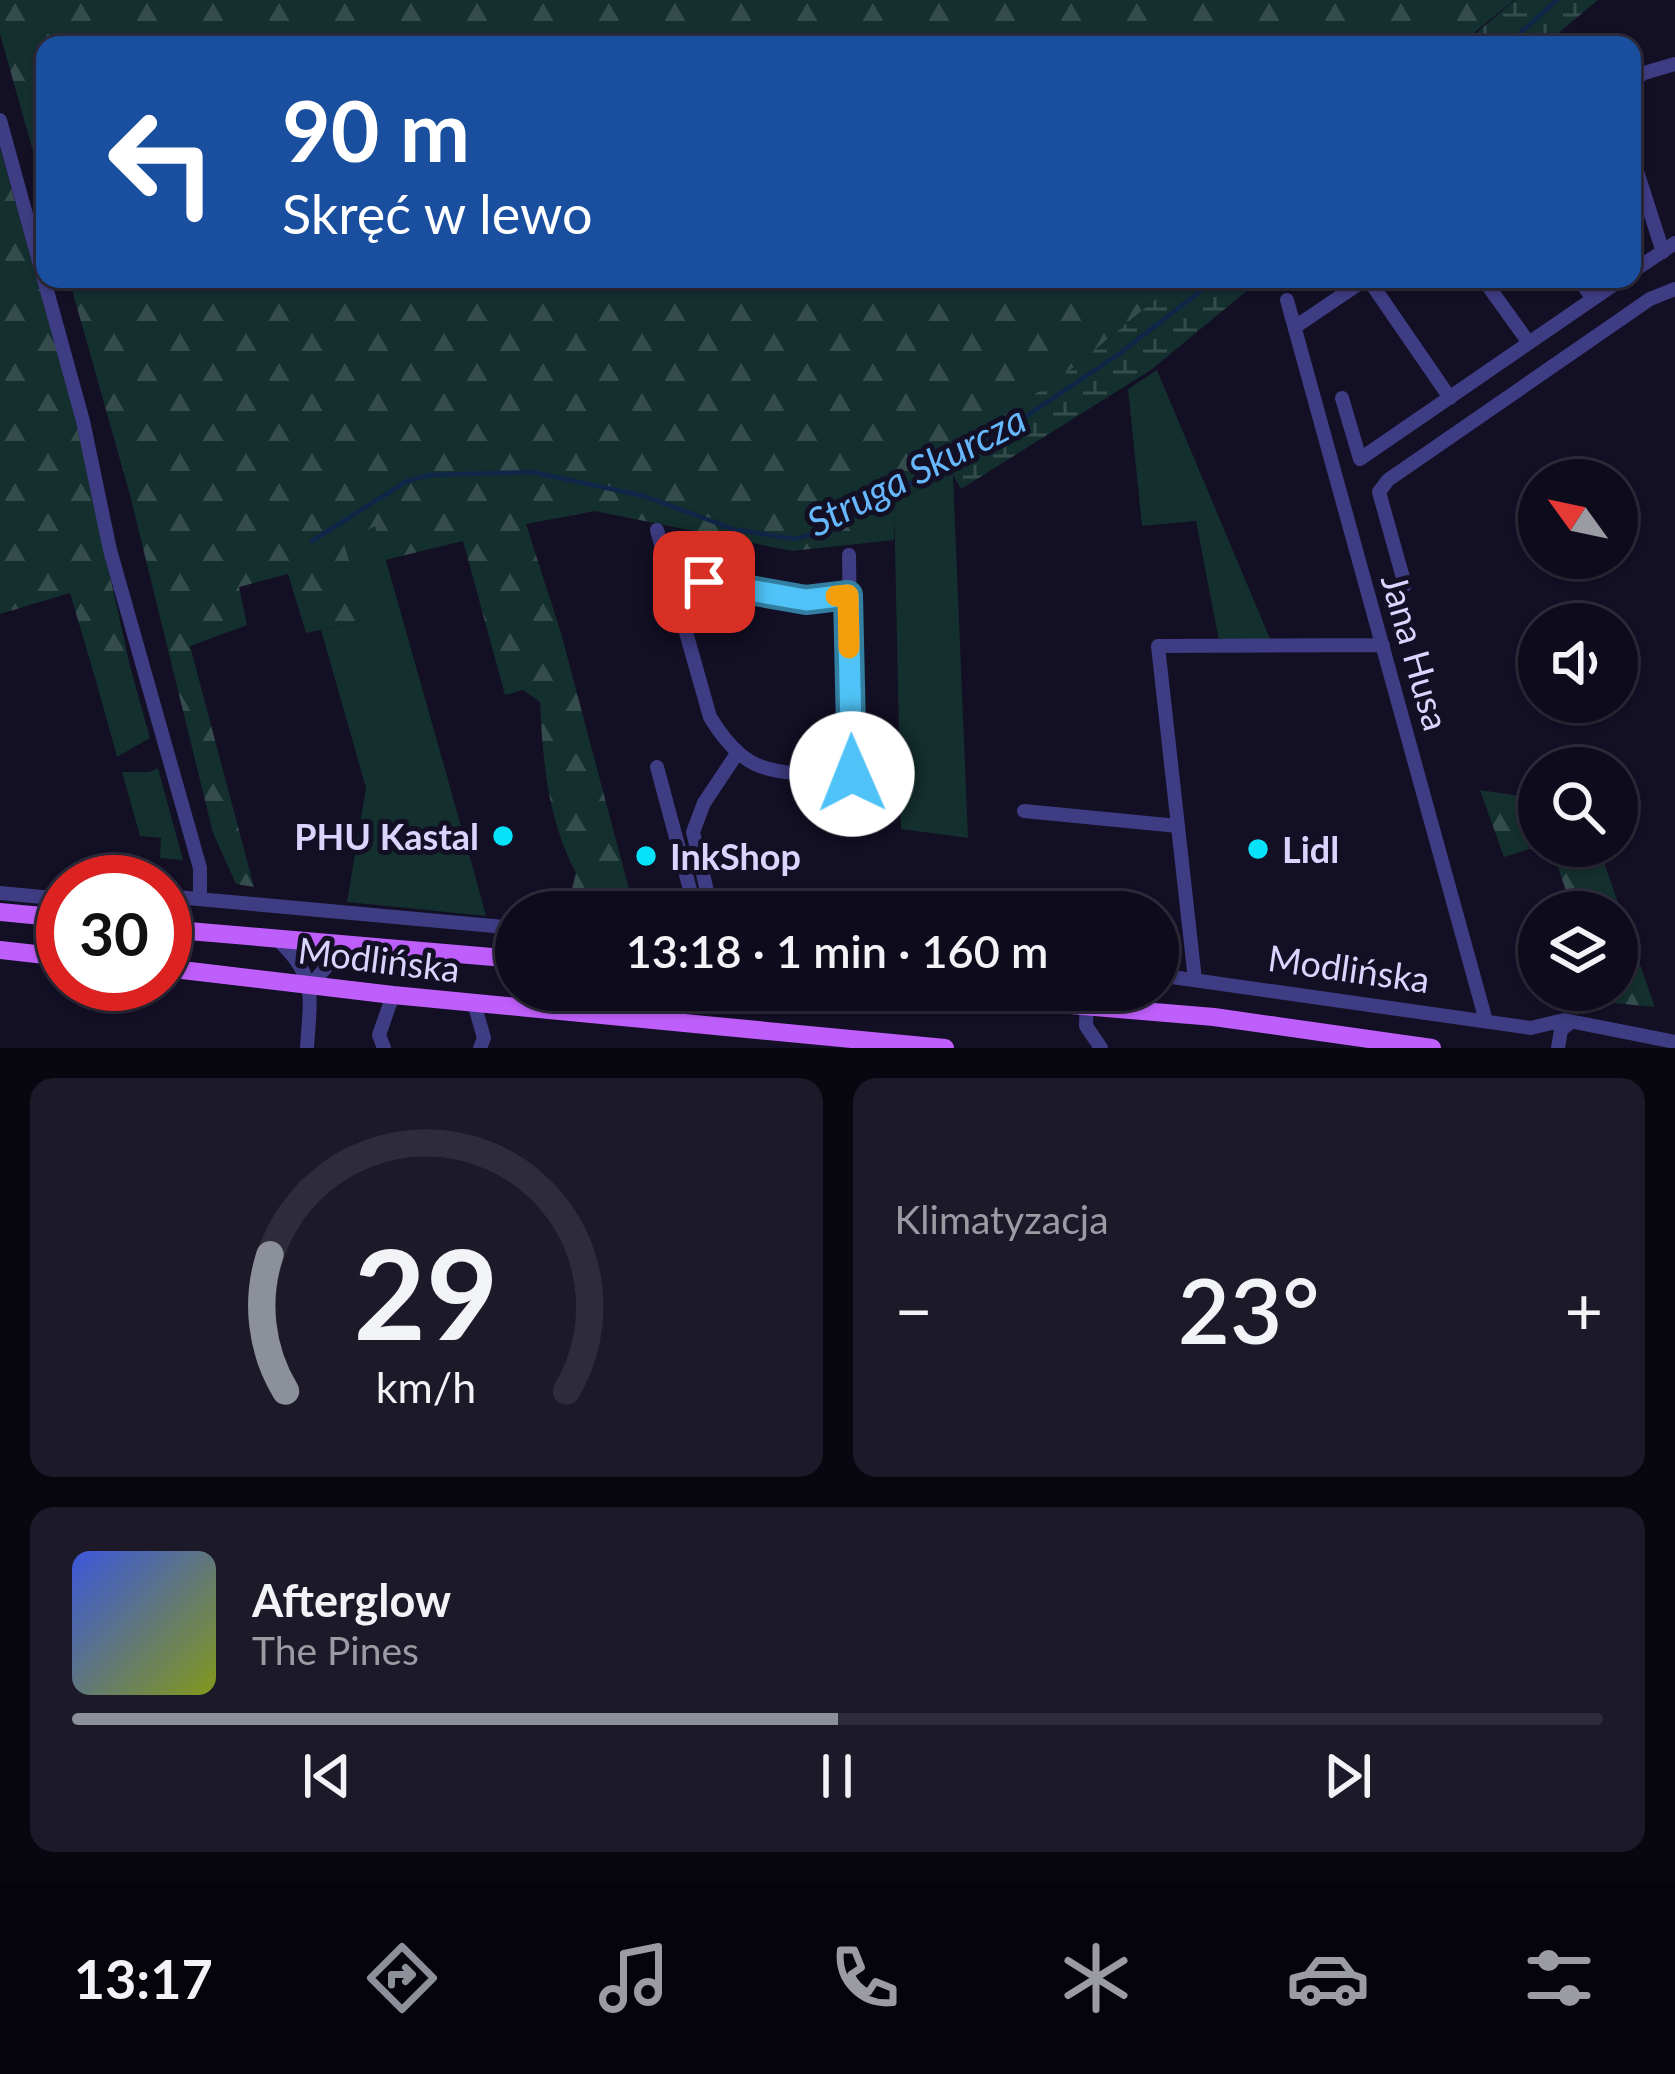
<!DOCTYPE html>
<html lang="pl">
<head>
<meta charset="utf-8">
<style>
	body { margin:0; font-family:Lato,sans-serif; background:#1c1929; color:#f1f3f6; height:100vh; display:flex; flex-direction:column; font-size:45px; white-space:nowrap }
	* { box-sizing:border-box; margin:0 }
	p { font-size:39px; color:#9b9ba3 }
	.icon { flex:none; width:66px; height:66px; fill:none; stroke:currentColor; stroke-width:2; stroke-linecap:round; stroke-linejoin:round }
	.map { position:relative; height:1048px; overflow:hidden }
	.sheet { display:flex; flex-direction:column; gap:30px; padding:30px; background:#08060f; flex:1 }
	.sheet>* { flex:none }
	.hud { position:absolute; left:36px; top:36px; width:1605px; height:252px; border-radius:24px; box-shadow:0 3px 9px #0004,0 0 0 3px #2e2b3b; background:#1a4fa0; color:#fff; overflow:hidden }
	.needle { width:78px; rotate:303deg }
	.tools { position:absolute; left:1518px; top:459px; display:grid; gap:24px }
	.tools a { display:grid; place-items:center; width:120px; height:120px; border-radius:50%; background:#0e0b1c; box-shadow:0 3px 9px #0004,0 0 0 3px #2e2b3b; font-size:60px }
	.speed { position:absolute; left:36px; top:855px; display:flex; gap:24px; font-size:60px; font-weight:700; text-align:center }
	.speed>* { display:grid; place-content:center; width:156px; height:156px; border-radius:50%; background:#0e0b1c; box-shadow:0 3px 9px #0004,0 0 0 3px #2e2b3b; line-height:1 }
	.speed .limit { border:18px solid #d22; background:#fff; color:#111 }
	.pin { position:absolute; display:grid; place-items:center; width:102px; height:102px; color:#fff; margin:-51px; border-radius:24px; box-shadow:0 6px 18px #0006 }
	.me { position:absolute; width:132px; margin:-66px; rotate:359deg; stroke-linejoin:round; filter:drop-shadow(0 0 9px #0008) }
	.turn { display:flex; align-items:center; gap:42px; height:252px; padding:0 48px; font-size:54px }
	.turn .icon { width:156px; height:156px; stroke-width:2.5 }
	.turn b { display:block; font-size:84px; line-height:102px }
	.big { font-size:90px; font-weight:600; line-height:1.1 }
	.sheet .widget { flex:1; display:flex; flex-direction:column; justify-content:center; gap:18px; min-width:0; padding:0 42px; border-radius:24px; background:#1c1929 }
	.sheet .dial { align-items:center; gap:0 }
	.dial svg { height:312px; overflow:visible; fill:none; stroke:#2e2b3b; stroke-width:7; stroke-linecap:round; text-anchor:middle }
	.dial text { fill:#f1f3f6; stroke:none }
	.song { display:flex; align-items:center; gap:36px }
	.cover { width:144px; height:144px; border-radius:18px; background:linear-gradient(135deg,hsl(230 70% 55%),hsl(70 70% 35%)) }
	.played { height:12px; border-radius:6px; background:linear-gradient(90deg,#8c9099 50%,#2e2b3b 50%) }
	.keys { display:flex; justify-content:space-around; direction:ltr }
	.heat { display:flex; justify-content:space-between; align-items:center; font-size:66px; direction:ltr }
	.sheet .tiles { flex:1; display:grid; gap:30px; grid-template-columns:1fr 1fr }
	.widget:last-child { grid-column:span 2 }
	.trip { position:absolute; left:495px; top:891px; width:684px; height:120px; border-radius:60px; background:#0e0b1c; box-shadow:0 3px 9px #0004,0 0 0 3px #2e2b3b; font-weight:600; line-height:120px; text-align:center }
	.dock { display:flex; height:192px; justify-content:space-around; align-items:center; background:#06040b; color:#9b9ba3 }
	.dock .icon { width:84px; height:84px }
	.dock .active { color:#8c9099 }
	.dock b { font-size:54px; color:#f1f3f6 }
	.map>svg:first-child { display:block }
	.grass { fill:#132f2e }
	.forest { fill:url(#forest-firs) }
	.wetland { fill:url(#wetland-marsh) }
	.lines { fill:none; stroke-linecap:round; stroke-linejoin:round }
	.stream { stroke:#0f2649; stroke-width:4.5 }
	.minor { stroke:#3e3c83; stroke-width:14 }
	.major { stroke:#bf5ffb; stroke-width:18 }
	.route-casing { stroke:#337fa1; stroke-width:30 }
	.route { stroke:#4fc3f7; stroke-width:21 }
	.slow { stroke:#f59e0b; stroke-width:21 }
	.poi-dot { fill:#06e3f8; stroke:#130f25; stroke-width:4.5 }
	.labels { text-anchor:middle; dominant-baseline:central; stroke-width:10; stroke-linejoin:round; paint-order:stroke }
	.street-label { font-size:36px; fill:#d9d5fe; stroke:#130f25 }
	.poi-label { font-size:36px; font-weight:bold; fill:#d9d5fe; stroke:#130f25; text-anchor:start }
	.water-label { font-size:39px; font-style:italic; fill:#66b7fb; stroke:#130f25 }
</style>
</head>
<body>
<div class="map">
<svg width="1675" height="1048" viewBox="0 0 1675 1048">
	<defs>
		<pattern id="forest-firs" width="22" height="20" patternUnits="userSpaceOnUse" patternTransform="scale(3)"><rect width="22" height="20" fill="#132f2e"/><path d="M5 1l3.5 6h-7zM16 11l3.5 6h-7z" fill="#354c4d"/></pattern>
		<pattern id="wetland-marsh" width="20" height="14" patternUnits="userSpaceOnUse" patternTransform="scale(3)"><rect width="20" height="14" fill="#132f2e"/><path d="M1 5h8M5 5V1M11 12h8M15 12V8" fill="none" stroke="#354c4d"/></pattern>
	</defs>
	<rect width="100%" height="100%" fill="#130f25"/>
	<path class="grass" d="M1157,370L1271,641H1219L1196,521L1142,526L1128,389Z
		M953,475L954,501L968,838L901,829L894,501Z
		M376,525L478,886L486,916L347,902L366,788L321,630L367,620L343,543Z
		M130,666L150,738L117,757L96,681Z
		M158,768L183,860L160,858L161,838L140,836L122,772H149Z"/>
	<path class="forest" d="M0,0H1514L1459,45H45V194L0,34Z
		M0,148L72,404L130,666L96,681L70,593L0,614Z
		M69,279H1180L1073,368L950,452L953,475L895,500L894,540L792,551L595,511L526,524L561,633L633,904L570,897L576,873C547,817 543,763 540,702L523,690L505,695L463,541L385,560L375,526L344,544L367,620L306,633L288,574L239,587L247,625L190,646L254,887L236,884L213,833L130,495Z
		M1480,790L1539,799V846L1504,857Z
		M1551,846H1598L1655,1007L1603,1002L1599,990H1617V912H1573Z"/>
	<path class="wetland" d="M1515,0H1598L1544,45H1462Z
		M1180,279H1261L1151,370L961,489L953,475L950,452L1073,368Z"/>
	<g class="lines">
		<path class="stream" d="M1507,45L1557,0
			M312,541L407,481L430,475L532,472L644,496L733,529L794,539L810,535L860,512L1010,427L1119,354L1216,279"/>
		<path class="minor" d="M1632,82L1644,73L1675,64
			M0,120L83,421L110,550L200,868V896
			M1632,156L1663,252
			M1632,272L1675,243
			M1483,279L1529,343
			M1579,279L1593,299
			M1373,286L1450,398
			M1287,300L1486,1021
			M1295,327L1366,279
			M1342,398L1360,459L1622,279
			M657,530L710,717C721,735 736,756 757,765C790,779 854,774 891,775
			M849,555L852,774
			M672,576L805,600L848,595
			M1405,585L1379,492L1388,480L1650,299L1675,289
			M657,767L696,912
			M1024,811L1178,826
			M0,893L63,899
			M165,896L516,928
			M712,912L693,832L704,803L738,752
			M277,939C318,977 310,997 307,1048
			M1158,975L1531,1028L1564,1020L1675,1042
			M1195,980L1158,646L1383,645
			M311,985L328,965L372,951
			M1087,990L1086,1026L1101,1048
			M474,1003L484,1038L480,1048
			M384,1048L379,1035L393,995
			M1558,1048L1561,1030L1571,1022"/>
		<path class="major" d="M0,912L63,918
			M165,929L516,959
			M0,950L63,957
			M165,968L393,995L945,1048
			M891,990L1214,1017L1432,1048"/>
	</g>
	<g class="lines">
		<defs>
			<path id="route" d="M704,582L806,600L848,595L852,774"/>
		</defs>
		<use href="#route" class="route-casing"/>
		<use href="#route" class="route"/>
		<path class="slow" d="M836,596L848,595L849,648"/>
	</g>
	<g class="poi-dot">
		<circle cx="503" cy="836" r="12"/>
		<circle cx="1258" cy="849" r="12"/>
		<circle cx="646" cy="856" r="12"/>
	</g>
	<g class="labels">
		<g class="street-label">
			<text transform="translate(1416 652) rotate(74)">Jana Husa</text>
			<text transform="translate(379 959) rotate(7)">Modlińska</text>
			<text transform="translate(1349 968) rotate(8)">Modlińska</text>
		</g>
		<g class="poi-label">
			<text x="479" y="836" text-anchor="end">PHU Kastal</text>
			<text x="1282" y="849">Lidl</text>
			<text x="670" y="856">InkShop</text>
		</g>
		<g class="water-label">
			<text transform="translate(916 470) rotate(-27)">Struga Skurcza</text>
		</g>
	</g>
</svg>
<div class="tools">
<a><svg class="needle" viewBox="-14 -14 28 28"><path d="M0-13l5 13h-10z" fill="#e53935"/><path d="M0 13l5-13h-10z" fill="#9b9ba3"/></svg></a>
<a><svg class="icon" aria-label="sound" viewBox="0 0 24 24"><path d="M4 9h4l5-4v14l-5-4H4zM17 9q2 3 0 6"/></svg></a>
<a><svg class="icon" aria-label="search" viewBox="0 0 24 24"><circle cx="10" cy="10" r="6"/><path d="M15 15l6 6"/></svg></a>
<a><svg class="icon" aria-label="layers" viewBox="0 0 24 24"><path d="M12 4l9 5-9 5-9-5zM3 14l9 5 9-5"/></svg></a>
</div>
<div class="speed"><div class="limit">30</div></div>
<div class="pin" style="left:704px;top:582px;background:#d93025"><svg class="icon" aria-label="arrive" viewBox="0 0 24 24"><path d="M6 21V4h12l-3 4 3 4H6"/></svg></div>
<svg class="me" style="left:852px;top:774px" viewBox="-20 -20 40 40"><circle r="19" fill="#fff"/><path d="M0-13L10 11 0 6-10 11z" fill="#4fc3f7"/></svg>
<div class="trip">13:18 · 1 min · 160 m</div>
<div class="hud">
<div class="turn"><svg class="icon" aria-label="left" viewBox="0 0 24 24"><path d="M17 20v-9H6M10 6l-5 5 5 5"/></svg><div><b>90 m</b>Skręć w lewo</div></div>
</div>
</div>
<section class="sheet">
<div class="tiles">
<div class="widget dial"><svg viewBox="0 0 100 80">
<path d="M14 69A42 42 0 1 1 86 69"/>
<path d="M14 69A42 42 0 0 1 10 34" stroke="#8c9099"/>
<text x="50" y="56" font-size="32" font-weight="700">29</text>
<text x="50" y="72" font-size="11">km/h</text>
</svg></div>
<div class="widget"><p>Klimatyzacja</p>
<div class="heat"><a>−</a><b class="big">23°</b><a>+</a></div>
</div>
<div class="widget">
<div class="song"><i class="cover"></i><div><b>Afterglow</b><p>The Pines</p></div></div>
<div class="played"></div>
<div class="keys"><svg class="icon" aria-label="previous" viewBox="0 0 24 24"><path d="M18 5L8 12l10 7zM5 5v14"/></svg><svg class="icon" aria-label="pause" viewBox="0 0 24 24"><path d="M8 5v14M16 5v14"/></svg><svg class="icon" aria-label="next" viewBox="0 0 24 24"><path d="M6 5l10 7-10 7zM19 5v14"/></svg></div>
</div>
</div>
</section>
<nav class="dock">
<b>13:17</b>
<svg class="icon active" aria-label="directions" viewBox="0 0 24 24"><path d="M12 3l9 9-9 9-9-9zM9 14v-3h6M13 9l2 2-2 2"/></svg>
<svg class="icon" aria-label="music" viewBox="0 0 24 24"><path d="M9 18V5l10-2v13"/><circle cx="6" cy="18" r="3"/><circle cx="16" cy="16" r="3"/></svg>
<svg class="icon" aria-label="phone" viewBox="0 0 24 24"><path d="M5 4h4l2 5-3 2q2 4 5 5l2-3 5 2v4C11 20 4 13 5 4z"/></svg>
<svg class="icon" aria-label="climate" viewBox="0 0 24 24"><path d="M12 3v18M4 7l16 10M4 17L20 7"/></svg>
<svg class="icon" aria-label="car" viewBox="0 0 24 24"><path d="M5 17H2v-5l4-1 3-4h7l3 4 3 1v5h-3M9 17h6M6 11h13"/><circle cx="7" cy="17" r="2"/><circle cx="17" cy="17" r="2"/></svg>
<svg class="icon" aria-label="filters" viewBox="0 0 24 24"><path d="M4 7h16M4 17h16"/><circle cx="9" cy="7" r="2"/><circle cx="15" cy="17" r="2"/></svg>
</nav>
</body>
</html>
